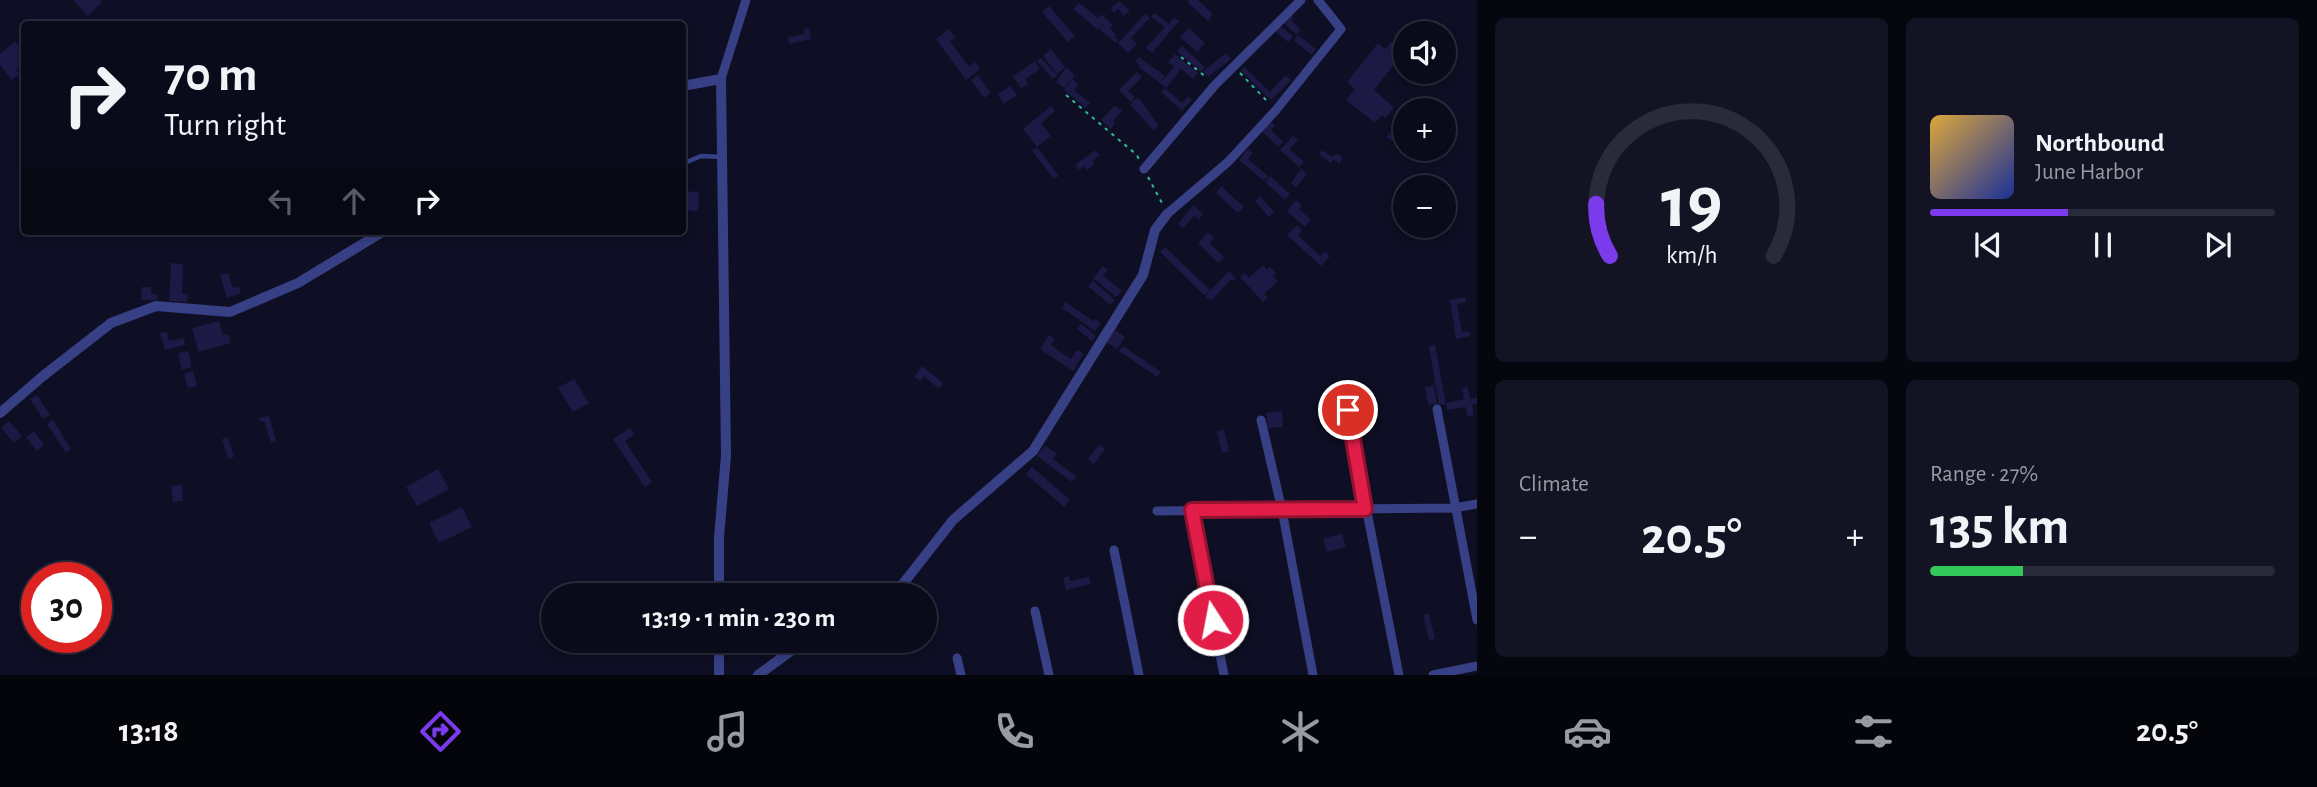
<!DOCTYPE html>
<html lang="en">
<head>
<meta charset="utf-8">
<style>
	body { margin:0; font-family:"Alegreya Sans",sans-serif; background:#131324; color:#f1f3f6; height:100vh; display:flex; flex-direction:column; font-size:26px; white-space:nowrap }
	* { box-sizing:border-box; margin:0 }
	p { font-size:23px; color:#999aa3 }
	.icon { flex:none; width:38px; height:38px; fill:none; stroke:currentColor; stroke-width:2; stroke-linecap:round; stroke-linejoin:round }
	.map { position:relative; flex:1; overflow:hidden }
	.drawer { display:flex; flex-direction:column; gap:18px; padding:18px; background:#06060f; width:840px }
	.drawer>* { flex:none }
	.hud { position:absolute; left:21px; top:21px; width:665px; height:214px; border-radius:7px; box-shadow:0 4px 10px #0003,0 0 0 2px #2a2b3a; background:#0a0a1b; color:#f1f3f6; overflow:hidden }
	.controls { position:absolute; left:1393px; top:21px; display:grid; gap:14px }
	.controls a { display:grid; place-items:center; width:63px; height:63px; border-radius:50%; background:#0a0a1b; box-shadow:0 4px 10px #0003,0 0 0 2px #2a2b3a; font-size:35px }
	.speed { position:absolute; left:21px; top:562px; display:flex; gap:14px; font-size:35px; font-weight:700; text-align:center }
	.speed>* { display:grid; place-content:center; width:91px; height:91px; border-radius:50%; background:#0a0a1b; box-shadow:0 4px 10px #0003,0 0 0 2px #2a2b3a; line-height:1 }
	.speed .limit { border:10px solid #d22; background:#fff; color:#111 }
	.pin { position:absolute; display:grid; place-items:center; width:60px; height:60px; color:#fff; margin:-30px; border:4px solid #fff; border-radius:50%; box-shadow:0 2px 7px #0007 }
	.me { position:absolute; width:77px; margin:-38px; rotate:349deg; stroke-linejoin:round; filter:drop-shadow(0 0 5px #0008) }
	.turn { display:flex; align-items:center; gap:24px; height:147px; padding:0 28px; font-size:32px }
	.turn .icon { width:91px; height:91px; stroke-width:2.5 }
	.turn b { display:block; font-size:49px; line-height:60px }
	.lanes { display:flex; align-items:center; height:66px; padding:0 28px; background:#0003; justify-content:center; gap:35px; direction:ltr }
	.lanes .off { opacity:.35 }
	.big { font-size:52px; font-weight:600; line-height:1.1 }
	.drawer .tile { flex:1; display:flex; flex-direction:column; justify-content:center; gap:10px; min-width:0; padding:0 24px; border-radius:10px; background:#131324 }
	.drawer .dial { align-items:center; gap:0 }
	.dial svg { height:182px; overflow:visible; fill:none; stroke:#2a2b3a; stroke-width:7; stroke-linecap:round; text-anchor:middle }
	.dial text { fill:#f1f3f6; stroke:none }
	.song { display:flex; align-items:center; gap:21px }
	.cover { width:84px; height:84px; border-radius:10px; background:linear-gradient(135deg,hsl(40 70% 55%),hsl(230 70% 35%)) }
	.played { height:7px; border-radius:4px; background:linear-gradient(90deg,#7c3aed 40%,#2a2b3a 40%) }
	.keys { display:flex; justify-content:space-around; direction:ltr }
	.heat { display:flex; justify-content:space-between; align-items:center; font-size:38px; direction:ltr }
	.charge { height:10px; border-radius:5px; background:linear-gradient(90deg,#34c759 27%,#2a2b3a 0) }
	.drawer .tiles { flex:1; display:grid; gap:18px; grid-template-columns:repeat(2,1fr) }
	.trip { position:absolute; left:541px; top:583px; width:396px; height:70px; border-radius:35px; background:#0a0a1b; box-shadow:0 4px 10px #0003,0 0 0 2px #2a2b3a; font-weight:600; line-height:70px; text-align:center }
	.menu { display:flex; height:112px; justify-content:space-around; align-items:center; background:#04040b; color:#999aa3 }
	.menu .icon { width:49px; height:49px }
	.menu .selected { color:#7c3aed }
	.menu b { font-size:32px; color:#f1f3f6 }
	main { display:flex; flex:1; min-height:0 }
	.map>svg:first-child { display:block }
	.building { fill:#1c1945 }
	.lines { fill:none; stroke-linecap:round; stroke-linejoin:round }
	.path { stroke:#2bb89b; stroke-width:2; stroke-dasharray:3.5 5; stroke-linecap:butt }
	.service { stroke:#374084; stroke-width:4.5 }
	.minor { stroke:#374084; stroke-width:9 }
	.tertiary { stroke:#374084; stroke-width:10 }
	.route-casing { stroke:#92132f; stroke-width:18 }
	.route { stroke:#e11d48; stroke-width:12 }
</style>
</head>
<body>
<main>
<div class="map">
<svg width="1477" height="675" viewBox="0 0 1477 675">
	<rect width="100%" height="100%" fill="#0e0e24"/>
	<path class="building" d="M75,0H100L102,2L88,16L74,1Z
		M1189,0H1198L1213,14L1208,21L1187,2Z
		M1119,1L1130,11L1124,16L1118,9L1114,13L1110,8Z
		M1079,3L1098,18L1101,14L1113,25L1110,29L1116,34L1114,37L1118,40L1116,43L1100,30L1104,23L1098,30L1073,9Z
		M1049,6L1075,36L1068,42L1042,12Z
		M1154,13L1169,24L1174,17L1179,21L1152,53L1146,48L1165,27L1151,17Z
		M1145,14L1150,18L1131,38L1137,44L1128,53L1118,43Z
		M1289,14L1293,18L1291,20L1301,30L1297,35L1282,22Z
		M1280,25L1293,37L1288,42L1275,31Z
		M809,28L811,39L789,44L788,37L805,34L804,29Z
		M1189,28L1205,43L1197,52L1180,37Z
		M949,29L955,38L950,41L969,67L975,62L980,69L966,80L936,39Z
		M1298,35L1316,49L1312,55L1294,41Z
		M15,41L24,53V63L16,70L20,74L12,80L0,65V54Z
		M1391,42L1404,52L1374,90L1394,107L1386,118L1382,115L1375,123L1346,100L1355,89L1347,82L1378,43L1385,49Z
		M1182,46L1205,67L1201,72L1177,51Z
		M1051,49L1065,67L1057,74L1043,56Z
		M1226,53L1231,59L1208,77L1203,71Z
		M1175,54L1198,73L1193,79L1181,69L1166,88L1160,83L1174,67L1168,62Z
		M1139,57L1165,76L1160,83L1139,67L1140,65L1135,62Z
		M1041,58L1057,75L1053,79L1037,61Z
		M1035,61L1040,69L1025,79L1028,84L1021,88L1013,76Z
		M1066,67L1075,75L1064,88L1056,82Z
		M1244,67L1270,92L1286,75L1291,80L1271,100L1241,71Z
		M1137,72L1142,77L1128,91L1135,97L1131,102L1119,90Z
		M1427,72H1439L1429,85L1421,80Z
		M978,75L991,93L984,98L971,80Z
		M1072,79L1078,84L1074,90L1090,103L1086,108L1064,90Z
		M1010,86L1017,95L1004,104L998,94Z
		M1165,88L1182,103L1188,96L1192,100L1182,111L1161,92Z
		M1138,97L1159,126L1153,130L1130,104Z
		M1115,105L1122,111L1113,121L1115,123L1111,129L1101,120Z
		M1051,106L1055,111L1041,123L1051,136L1037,147L1023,129Z
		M1271,122L1275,126L1271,130L1283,142L1278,147L1262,131Z
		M1390,132L1405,142V149H1412L1409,153L1387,137Z
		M1293,136L1298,140L1289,149L1304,162L1299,167L1280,150Z
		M1037,147L1059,176L1054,179L1032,151Z
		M1248,149L1253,153L1248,159L1268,176L1264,181L1239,160Z
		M1096,150L1100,155L1093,160L1095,164L1087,170L1084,166L1079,170L1075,165Z
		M1322,150L1332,157L1337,153L1343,158L1339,164L1333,159L1331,163L1319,154Z
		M1301,169L1307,174L1296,188L1291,183Z
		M1270,176L1290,194L1285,200L1265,182Z
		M1221,186L1244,207L1238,213L1216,193Z
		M682,191L699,192L698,211L682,210Z
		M1260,196L1274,212L1269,217L1255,201Z
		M1296,200L1302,205L1299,209L1311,220L1305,227L1287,211Z
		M1193,205L1203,214L1199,220L1194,216L1183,228L1178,224Z
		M1297,225L1302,230L1298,235L1320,256L1325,251L1330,256L1321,266L1287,235Z
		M1208,232L1214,238L1209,243L1224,257L1218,263L1198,243Z
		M1165,247L1210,290L1204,295L1160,252Z
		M171,263L183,264L182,294H188L187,302L169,301Z
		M1263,265L1267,270L1270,267L1276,274L1273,276L1278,281L1264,294L1268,298L1263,302L1240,277L1245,273L1249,278Z
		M1103,266L1108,270L1103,275L1122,291L1116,297L1093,278Z
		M1229,271L1236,278L1233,281L1231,279L1211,301L1205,296Z
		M228,273L233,288L239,286L241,293L227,298L220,275Z
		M1093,281L1115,300L1110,305L1088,286Z
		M142,287H151V294H157V300H141Z
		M1465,297L1466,302L1457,304L1462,332L1469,331L1470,336L1456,339L1450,300Z
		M1065,302L1093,321L1095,319L1101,323L1095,331L1062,308Z
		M219,321L223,335L228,334L231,343L198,352L192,328Z
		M1081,324L1096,336L1092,341L1077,329Z
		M1115,330L1125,337L1117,349L1106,342Z
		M167,332L169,341L184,338L185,345L165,350L160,333Z
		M1049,335L1055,339L1051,345L1071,359L1077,350L1084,354L1073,371L1040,349Z
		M1435,345L1446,404L1439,405L1429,346Z
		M1123,346L1161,372L1157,377L1119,351Z
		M188,351L192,367L182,370L178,353Z
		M922,366L943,383L939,389L924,376L920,381L914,377Z
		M193,371L197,386L188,388L184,374Z
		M574,379L589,403L573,412L558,388Z
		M1434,385L1437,404L1428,405L1425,387Z
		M1468,387L1470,399L1477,398V404L1472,405L1474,415L1467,416L1466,407L1447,410L1446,403L1464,399L1462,388Z
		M37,395L50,415L43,419L30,399Z
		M1282,411L1283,427L1268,428L1266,413Z
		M269,416L276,441L271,443L264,421L260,422L259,418Z
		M53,420L71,449L66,453L47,424Z
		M9,421L22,436L14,443L1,428Z
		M630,428L634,435L625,441L652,482L645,487L613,439Z
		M1224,429L1229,451L1222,453L1217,431Z
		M34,431L44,445L37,451L26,437Z
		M228,437L234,457L228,459L222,439Z
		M1099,444L1105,449L1094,464L1088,459Z
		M1045,445L1057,454L1053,459L1076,476L1072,482L1037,456Z
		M1032,467L1070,500L1064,507L1026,474Z
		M438,469L449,489L417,506L406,487Z
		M182,485L183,501L173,502L171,486Z
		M462,507L472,527L439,543L429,523Z
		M1342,533L1346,547L1327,552L1323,539Z
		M1069,576L1070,581L1089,577L1091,584L1066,590L1063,578Z
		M1429,614L1435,639L1429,640L1423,615Z"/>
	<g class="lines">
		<path class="path" d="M1181,57L1206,77
			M1240,73L1268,102
			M1066,95L1137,155L1139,160
			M1148,177L1162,203"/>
		<path class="service" d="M682,164L701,156L722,157"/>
		<path class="minor" d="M721,79L746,0
			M1144,169L1215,85L1301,0
			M1167,214L1228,162L1276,110L1341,29L1318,0
			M1437,409L1477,620
			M1347,410L1399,675
			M1261,420L1282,510L1313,675
			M1192,510L1224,675
			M1157,511L1454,508L1477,504
			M1114,550L1139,675
			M1035,611L1049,675
			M957,658L961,675
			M1433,675L1477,666"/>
		<path class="tertiary" d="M682,86L721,79L726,456L719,537V595
			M0,413L43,376L111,323L156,306L230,312L298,283L384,231
			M884,595L902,585L953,520L1033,451L1143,275L1155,230L1167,214
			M719,640V675
			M758,675L806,640"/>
	</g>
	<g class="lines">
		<defs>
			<path id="route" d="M1213,620L1192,510L1365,509L1348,410"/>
		</defs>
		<use href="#route" class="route-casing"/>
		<use href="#route" class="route"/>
	</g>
</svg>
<div class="controls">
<a><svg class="icon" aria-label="sound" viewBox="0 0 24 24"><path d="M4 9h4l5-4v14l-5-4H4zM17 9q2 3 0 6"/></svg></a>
<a>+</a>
<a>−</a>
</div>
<div class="speed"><div class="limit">30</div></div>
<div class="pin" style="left:1348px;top:410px;background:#d93025"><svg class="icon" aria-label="arrive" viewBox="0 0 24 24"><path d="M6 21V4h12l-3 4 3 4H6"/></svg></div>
<svg class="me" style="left:1213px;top:620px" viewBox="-20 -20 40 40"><circle r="17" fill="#e11d48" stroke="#fff" stroke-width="3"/><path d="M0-11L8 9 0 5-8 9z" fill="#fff"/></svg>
<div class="trip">13:19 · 1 min · 230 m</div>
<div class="hud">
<div class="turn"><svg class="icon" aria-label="right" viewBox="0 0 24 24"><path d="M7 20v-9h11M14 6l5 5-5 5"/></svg><div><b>70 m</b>Turn right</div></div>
<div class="lanes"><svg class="icon off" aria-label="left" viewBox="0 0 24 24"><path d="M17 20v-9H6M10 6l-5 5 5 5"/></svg><svg class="icon off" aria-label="ahead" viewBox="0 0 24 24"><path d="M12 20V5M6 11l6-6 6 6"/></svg><svg class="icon" aria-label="right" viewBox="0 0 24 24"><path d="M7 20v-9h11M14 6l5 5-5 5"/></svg></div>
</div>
</div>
<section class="drawer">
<div class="tiles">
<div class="tile dial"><svg viewBox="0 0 100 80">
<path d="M14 69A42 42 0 1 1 86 69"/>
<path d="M14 69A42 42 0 0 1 8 46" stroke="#7c3aed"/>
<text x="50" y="56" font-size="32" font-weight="700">19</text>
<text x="50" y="72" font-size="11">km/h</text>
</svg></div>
<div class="tile">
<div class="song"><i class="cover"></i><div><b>Northbound</b><p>June Harbor</p></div></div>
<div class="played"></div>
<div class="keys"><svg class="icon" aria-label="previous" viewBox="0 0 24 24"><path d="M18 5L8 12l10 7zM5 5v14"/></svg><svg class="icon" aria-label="pause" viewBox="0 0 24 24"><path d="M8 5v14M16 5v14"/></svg><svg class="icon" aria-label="next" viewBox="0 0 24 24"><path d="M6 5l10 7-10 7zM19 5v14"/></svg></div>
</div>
<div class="tile"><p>Climate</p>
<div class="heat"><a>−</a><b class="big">20.5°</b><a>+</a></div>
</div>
<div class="tile"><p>Range · 27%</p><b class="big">135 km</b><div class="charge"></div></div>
</div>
</section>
</main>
<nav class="menu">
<b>13:18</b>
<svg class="icon selected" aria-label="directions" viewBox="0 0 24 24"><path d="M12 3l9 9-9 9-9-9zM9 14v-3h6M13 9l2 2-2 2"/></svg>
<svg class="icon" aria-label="music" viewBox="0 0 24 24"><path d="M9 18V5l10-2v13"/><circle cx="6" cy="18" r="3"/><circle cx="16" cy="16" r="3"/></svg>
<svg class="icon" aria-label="phone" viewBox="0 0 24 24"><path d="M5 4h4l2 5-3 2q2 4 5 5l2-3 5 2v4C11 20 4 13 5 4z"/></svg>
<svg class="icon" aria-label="climate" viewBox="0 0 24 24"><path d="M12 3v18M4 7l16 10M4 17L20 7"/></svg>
<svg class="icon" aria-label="car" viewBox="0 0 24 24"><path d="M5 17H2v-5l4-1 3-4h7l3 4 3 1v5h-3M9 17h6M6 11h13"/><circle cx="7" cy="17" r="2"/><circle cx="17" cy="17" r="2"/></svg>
<svg class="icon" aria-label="filters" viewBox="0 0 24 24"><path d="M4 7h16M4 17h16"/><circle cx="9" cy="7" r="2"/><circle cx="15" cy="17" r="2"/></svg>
<b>20.5°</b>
</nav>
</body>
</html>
